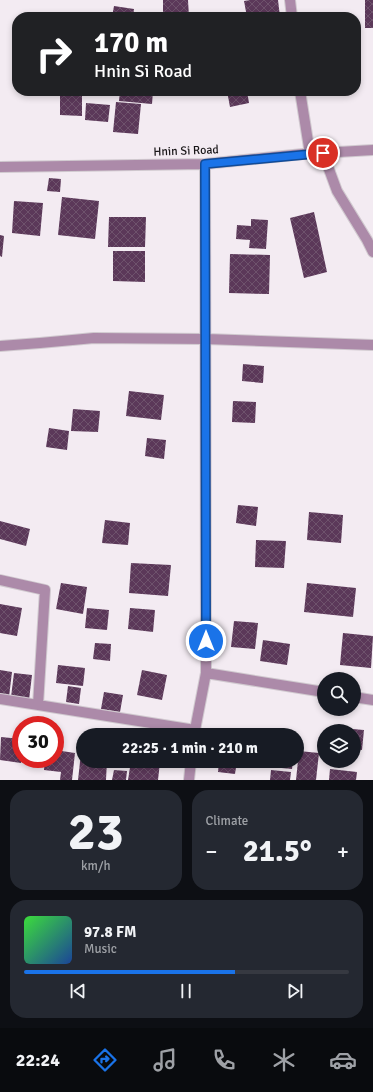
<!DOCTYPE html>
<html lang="en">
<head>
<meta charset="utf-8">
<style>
	body { margin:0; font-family:Signika,sans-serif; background:#242831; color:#f1f3f6; height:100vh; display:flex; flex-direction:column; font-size:15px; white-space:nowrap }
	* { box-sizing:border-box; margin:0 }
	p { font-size:13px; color:#9ea1a6 }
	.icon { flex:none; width:22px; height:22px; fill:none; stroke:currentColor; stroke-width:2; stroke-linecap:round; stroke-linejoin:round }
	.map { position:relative; height:780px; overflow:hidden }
	.details { display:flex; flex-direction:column; gap:10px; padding:10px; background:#0d0f14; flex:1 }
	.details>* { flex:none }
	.hud { position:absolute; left:12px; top:12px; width:349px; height:84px; border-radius:16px; box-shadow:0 2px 6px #0003; background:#202124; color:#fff; overflow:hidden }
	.tools { position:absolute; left:317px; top:672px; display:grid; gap:8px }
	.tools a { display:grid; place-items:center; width:44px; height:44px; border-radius:50%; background:#171b24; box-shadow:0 2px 6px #0003; font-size:20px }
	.speed { position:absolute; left:12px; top:716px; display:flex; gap:8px; font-size:20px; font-weight:700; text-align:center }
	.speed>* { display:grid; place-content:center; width:52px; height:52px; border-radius:50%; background:#171b24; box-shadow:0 2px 6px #0003; line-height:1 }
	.speed .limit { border:6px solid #d22; background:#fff; color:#111 }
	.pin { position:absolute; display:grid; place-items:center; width:34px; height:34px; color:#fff; margin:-17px; border:2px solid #fff; border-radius:50%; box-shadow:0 1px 4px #0007 }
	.me { position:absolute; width:44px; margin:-22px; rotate:0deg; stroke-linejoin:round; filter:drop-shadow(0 0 3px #0008) }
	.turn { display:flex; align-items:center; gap:14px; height:84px; padding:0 16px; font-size:18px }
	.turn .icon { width:52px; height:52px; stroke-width:2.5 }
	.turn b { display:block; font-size:28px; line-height:34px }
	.big { font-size:30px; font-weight:700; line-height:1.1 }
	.details .tile { flex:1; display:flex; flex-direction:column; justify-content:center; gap:6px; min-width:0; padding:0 14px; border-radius:16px; background:#242831 }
	.details .dial { align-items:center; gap:0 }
	.dial b { font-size:52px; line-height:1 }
	.song { display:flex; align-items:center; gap:12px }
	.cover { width:48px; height:48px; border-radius:6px; background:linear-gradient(135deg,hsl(120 70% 55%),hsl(220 70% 35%)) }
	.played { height:4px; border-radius:2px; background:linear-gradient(90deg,#1a73e8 65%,#363941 65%) }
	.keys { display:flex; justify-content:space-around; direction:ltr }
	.heat { display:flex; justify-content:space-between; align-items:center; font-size:22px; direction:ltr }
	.details .tiles { flex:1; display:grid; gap:10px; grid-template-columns:1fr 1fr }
	.tile:last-child { grid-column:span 2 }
	.trip { position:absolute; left:76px; top:728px; width:228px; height:40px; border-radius:20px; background:#171b24; box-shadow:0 2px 6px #0003; font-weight:700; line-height:40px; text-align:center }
	.tab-bar { display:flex; height:64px; justify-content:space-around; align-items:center; background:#090b0e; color:#9ea1a6 }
	.tab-bar .icon { width:28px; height:28px }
	.tab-bar .current { color:#1a73e8 }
	.tab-bar b { font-size:18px; color:#f1f3f6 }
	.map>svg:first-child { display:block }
	.building { fill:url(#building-cross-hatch) }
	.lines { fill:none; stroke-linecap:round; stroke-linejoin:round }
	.minor-casing { stroke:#d0c9cf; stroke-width:12 }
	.minor { stroke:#ac8aa9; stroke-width:10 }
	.route-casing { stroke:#114b97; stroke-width:10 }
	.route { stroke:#1a73e8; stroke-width:7 }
	.labels { text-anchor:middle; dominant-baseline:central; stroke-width:4; stroke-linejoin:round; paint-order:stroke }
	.street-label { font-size:12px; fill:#191618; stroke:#f3ebf2 }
</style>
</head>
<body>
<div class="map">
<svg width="373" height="780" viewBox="0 0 373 780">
	<defs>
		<pattern id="building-cross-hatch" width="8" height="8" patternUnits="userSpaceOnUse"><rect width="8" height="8" fill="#5b3859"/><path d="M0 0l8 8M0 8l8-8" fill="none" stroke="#6e526c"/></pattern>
	</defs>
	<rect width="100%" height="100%" fill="#f3ebf2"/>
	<path class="building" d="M163,0H188L189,17H163Z
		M250,0H278L280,17H247L244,1Z
		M365,0H373V28H365Z
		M114,6L134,9L133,17H112Z
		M60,91H82V116L60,115Z
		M120,91H153L152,104L119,101Z
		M227,91H247L249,103L230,107Z
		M116,102L141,104L138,134L113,132Z
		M86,103L110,105L108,122L85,120Z
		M49,178L61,179L60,192L47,191Z
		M62,197L99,201L95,239L58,235Z
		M14,201L43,203L40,236L12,233Z
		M314,212L327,272L304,278L290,218Z
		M109,217H146L145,247H108Z
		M251,219L268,220L266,249L249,248L250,240L236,239L237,225L251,226Z
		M0,235L4,236L2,257L0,256Z
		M113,251H145V282L113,281Z
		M230,254L270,255L269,294L229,293Z
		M243,364L264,366L263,383L242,381Z
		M129,391L164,395L161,420L126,416Z
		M233,401L256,402L255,423L232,422Z
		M73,409L100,411L98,432L71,431Z
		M49,428L69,431L67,450L46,447Z
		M147,438L166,440L164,459L145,456Z
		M238,505L258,507L256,526L236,523Z
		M309,512L343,515L341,543L307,540Z
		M105,520L130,523L128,545L102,543Z
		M0,521L30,529L26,546L0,539Z
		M256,540L286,541L284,568L255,567Z
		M131,563L171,565L168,596L129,593Z
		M61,583L87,587L83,614L56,609Z
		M307,583L356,588L353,617L304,612Z
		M0,604L22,608L17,636L0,633Z
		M87,608L109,610L107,630L85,628Z
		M130,608L155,610L153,632L128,629Z
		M234,621L258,623L255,649L231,647Z
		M343,633L373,636L371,668L340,665Z
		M263,640L290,644L287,665L260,661Z
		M95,643L111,644L110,661L93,659Z
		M58,665L85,668L83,686L56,683Z
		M0,670L12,672L9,697L0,696Z
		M142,670L167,675L162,700L137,695Z
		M14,673L32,675L29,700L11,697Z
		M68,686L81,688L79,704L66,702Z
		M104,692L123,695L120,712L101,709Z
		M341,728L364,730L362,750L354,749V731H341Z
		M1,737L21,739V763L0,760Z
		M55,750L75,753L72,780H60L61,772L44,770L45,759H55Z
		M299,751L319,753L316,780H296Z
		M81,753H83V761H107L106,780H78Z
		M131,761L160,762L158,780H128Z
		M219,761H237L235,774L218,772Z
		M272,761H293L292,769L271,767Z
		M330,769L357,772L356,780H329Z
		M114,770L127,771L126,780H112Z
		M271,770L291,772L290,780H270Z"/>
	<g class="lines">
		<defs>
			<path id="minor" d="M290,0L292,17
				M300,91L310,154
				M323,153L337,191L367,240L373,252
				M0,167L205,164L303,154L373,150
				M0,346L40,343L94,338L206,339L373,345
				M0,580L45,590L38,705
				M206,673L324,692
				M354,697L373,700
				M0,699L195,730
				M194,735L206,673L205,164
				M189,780L191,761"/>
		</defs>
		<use href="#minor" class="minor-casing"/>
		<use href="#minor" class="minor"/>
	</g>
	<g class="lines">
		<defs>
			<path id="route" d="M206,641L205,164L323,153"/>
		</defs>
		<use href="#route" class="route-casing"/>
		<use href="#route" class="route"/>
	</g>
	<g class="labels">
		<g class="street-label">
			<text transform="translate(186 151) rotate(-2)">Hnin Si Road</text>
		</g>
	</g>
</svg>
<div class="tools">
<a><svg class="icon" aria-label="search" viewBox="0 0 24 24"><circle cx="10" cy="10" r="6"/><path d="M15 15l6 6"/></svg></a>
<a><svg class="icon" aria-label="layers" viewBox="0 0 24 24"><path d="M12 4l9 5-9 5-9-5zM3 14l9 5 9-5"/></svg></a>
</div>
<div class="speed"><div class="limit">30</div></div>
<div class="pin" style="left:323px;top:153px;background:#d93025"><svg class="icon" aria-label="arrive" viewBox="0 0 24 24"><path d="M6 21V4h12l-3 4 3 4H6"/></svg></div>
<svg class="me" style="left:206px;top:641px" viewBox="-20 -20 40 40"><circle r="17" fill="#1a73e8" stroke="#fff" stroke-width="3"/><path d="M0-11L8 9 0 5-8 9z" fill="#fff"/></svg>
<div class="trip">22:25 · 1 min · 210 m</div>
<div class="hud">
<div class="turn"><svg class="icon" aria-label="right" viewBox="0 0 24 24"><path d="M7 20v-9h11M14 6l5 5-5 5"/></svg><div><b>170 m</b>Hnin Si Road</div></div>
</div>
</div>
<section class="details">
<div class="tiles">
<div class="tile dial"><b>23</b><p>km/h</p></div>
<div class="tile"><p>Climate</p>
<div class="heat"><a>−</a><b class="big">21.5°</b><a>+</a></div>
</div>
<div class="tile">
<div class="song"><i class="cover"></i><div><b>97.8 FM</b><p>Music</p></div></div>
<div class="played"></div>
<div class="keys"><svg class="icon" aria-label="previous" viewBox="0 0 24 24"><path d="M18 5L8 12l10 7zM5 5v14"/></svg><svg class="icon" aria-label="pause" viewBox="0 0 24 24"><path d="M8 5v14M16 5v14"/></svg><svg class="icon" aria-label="next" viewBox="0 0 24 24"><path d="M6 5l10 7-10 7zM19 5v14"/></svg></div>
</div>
</div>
</section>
<nav class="tab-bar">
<b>22:24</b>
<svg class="icon current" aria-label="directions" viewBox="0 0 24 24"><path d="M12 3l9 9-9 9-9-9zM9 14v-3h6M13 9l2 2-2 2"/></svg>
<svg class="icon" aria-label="music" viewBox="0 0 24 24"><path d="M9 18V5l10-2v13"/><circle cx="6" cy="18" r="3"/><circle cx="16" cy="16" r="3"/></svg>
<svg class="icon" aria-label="phone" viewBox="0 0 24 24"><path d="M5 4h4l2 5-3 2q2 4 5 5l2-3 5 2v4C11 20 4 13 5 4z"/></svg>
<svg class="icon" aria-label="climate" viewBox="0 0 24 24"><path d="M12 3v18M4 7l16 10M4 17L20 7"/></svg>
<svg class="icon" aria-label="car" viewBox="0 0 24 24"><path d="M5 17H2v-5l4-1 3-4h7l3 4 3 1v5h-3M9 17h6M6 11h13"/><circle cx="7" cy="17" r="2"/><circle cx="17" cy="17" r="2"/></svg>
</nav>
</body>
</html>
